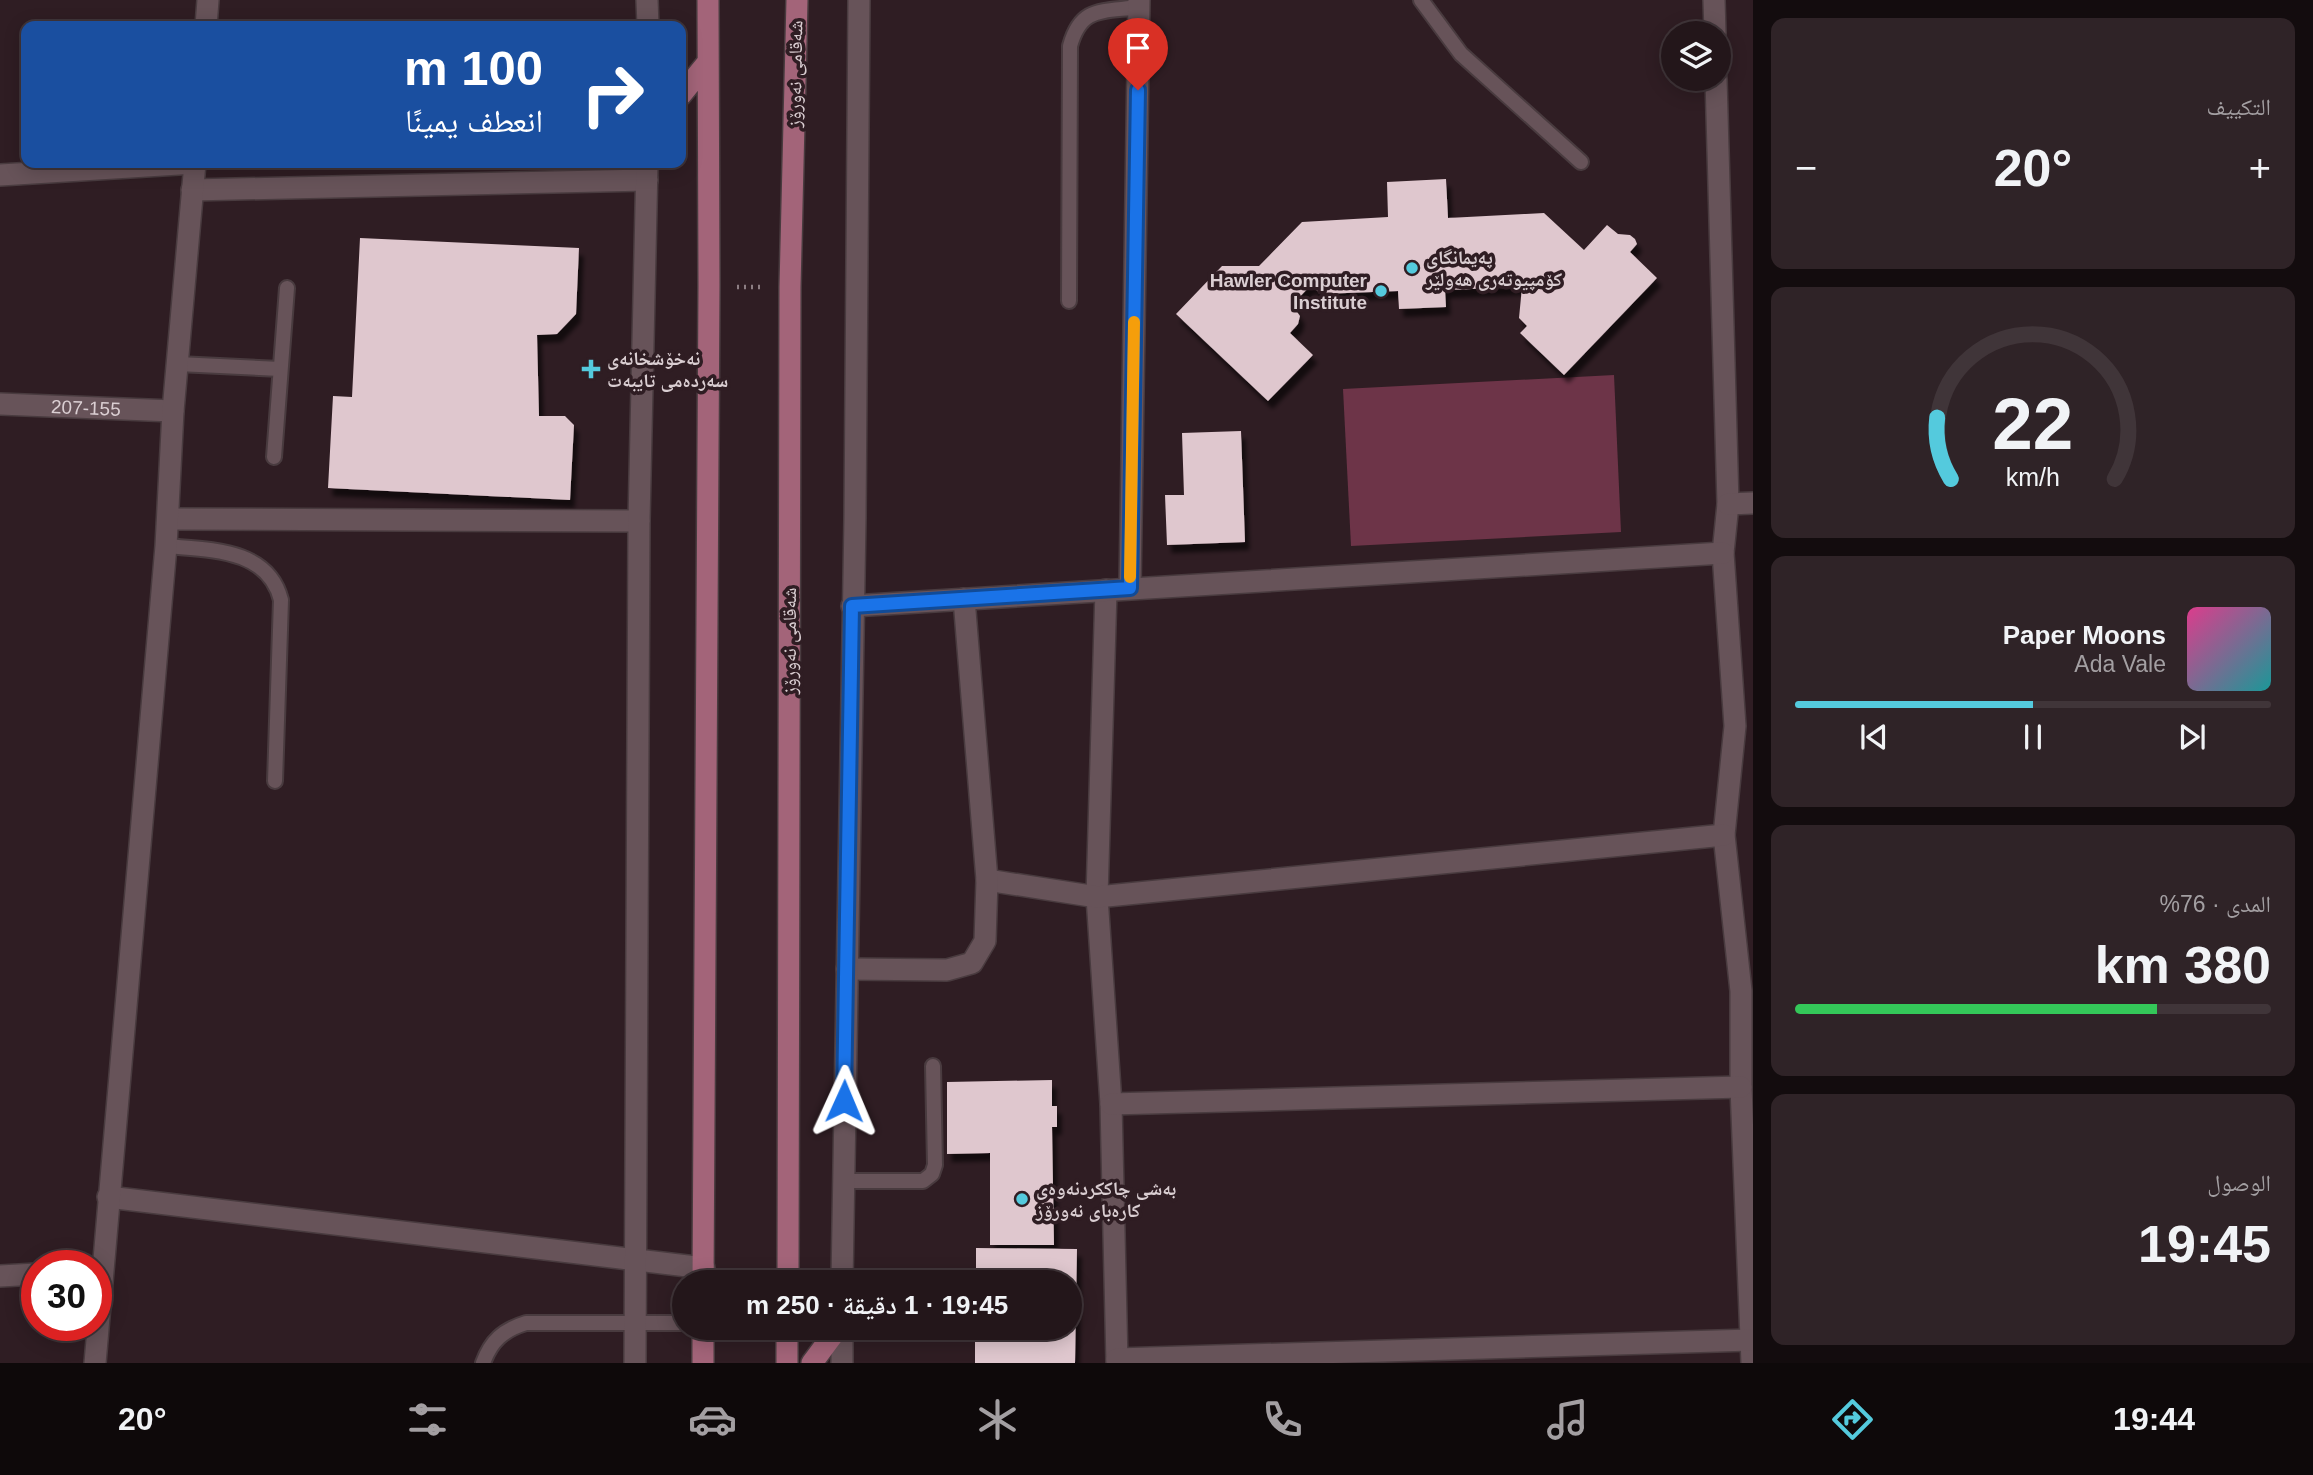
<!DOCTYPE html>
<html lang="ar">
<head>
<meta charset="utf-8">
<style>
	body { margin:0; font-family:Arial,"Noto Naskh Arabic",sans-serif; background:#2f2327; color:#f1f3f6; direction:rtl; height:100vh; display:flex; flex-direction:column; font-size:26px; white-space:nowrap }
	* { box-sizing:border-box; margin:0 }
	p { font-size:23px; color:#a39fa2 }
	.icon { flex:none; width:38px; height:38px; fill:none; stroke:currentColor; stroke-width:2; stroke-linecap:round; stroke-linejoin:round }
	.map { position:relative; flex:1; overflow:hidden; direction:ltr }
	.sheet { display:flex; flex-direction:column; gap:18px; padding:18px; background:#130c0e; width:560px }
	.sheet>* { flex:none }
	.guide { position:absolute; left:21px; top:21px; width:665px; height:147px; border-radius:14px; box-shadow:0 4px 18px #0003,0 0 0 2px #403539; direction:rtl; background:#1a4fa0; color:#fff; overflow:hidden }
	.tools { position:absolute; left:1661px; top:21px; display:grid; gap:14px }
	.tools a { display:grid; place-items:center; width:70px; height:70px; border-radius:50%; background:#23161a; box-shadow:0 4px 18px #0003,0 0 0 2px #403539; font-size:35px }
	.speed { position:absolute; left:21px; top:1250px; display:flex; gap:14px; font-size:35px; font-weight:700; text-align:center }
	.speed>* { display:grid; place-content:center; width:91px; height:91px; border-radius:50%; background:#23161a; box-shadow:0 4px 18px #0003,0 0 0 2px #403539; line-height:1 }
	.speed .limit { border:10px solid #d22; background:#fff; color:#111 }
	.pin { position:absolute; display:grid; place-items:center; width:60px; height:60px; color:#fff; margin:-72px -30px; border-radius:50% 50% 50% 0; rotate:-45deg; box-shadow:0 0 7px #0007 }
	.pin .icon { rotate:45deg }
	.me { position:absolute; width:77px; margin:-38px; rotate:1deg; stroke-linejoin:round; filter:drop-shadow(0 0 5px #0008) }
	.turn { display:flex; align-items:center; gap:24px; height:147px; padding:0 28px; font-size:32px }
	.turn .icon { width:91px; height:91px; stroke-width:2.5 }
	.turn b { display:block; font-size:49px; line-height:60px }
	.big { font-size:52px; font-weight:600; line-height:1.1 }
	.sheet .tile { flex:1; display:flex; flex-direction:column; justify-content:center; gap:10px; min-width:0; padding:0 24px; border-radius:14px; background:#2f2327 }
	.sheet .dial { align-items:center; gap:0 }
	.dial svg { height:182px; overflow:visible; fill:none; stroke:#403539; stroke-width:7; stroke-linecap:round; text-anchor:middle }
	.dial text { fill:#f1f3f6; stroke:none }
	.song { display:flex; align-items:center; gap:21px }
	.cover { width:84px; height:84px; border-radius:10px; background:linear-gradient(135deg,hsl(330 70% 55%),hsl(180 70% 35%)) }
	.played { height:7px; border-radius:4px; background:linear-gradient(90deg,#54cadd 50%,#403539 50%) }
	.keys { display:flex; justify-content:space-around; direction:ltr }
	.heat { display:flex; justify-content:space-between; align-items:center; font-size:38px; direction:ltr }
	.charge { height:10px; border-radius:5px; background:linear-gradient(90deg,#34c759 76%,#403539 0) }
	.trip { position:absolute; left:672px; top:1270px; width:410px; height:70px; border-radius:35px; background:#23161a; box-shadow:0 4px 18px #0003,0 0 0 2px #403539; font-weight:600; line-height:70px; text-align:center; direction:rtl }
	.tabs { display:flex; height:112px; justify-content:space-around; align-items:center; background:#0e090a; color:#a39fa2 }
	.tabs .icon { width:49px; height:49px }
	.tabs .active { color:#54cadd }
	.tabs b { font-size:32px; color:#f1f3f6 }
	main { display:flex; flex:1; min-height:0 }
	.map>svg:first-child { display:block }
	.green { fill:#6d3448 }
	.building { fill:#dfc7ce; filter:url(#shadow) }
	.lines { fill:none; stroke-linecap:round; stroke-linejoin:round }
	.service-casing { stroke:#493b3f; stroke-width:18 }
	.minor-casing { stroke:#493b3f; stroke-width:24 }
	.primary-casing { stroke:#493b3f; stroke-width:24 }
	.path { stroke:#8c7d82; stroke-width:4.5; stroke-dasharray:2 5; stroke-linecap:butt }
	.service { stroke:#675359; stroke-width:14 }
	.minor { stroke:#675359; stroke-width:21 }
	.primary { stroke:#a36479; stroke-width:21 }
	.route-casing { stroke:#114b97; stroke-width:18 }
	.route { stroke:#1a73e8; stroke-width:12 }
	.slow { stroke:#f59e0b; stroke-width:12 }
	.poi-dot { fill:#54cadd; stroke:#2f1d23; stroke-width:2.5 }
	.labels { text-anchor:middle; dominant-baseline:central; stroke-width:7; stroke-linejoin:round; paint-order:stroke }
	.street-label { font-size:19px; fill:#daced2; stroke:#2f1d23 }
	.poi-label { font-size:19px; font-weight:bold; fill:#daced2; stroke:#2f1d23; text-anchor:start }
</style>
</head>
<body>
<main>
<section class="sheet">
<div class="tile"><p>التكييف</p>
<div class="heat"><a>−</a><b class="big">20°</b><a>+</a></div>
</div>
<div class="tile dial"><svg viewBox="0 0 100 80">
<path d="M14 69A42 42 0 1 1 86 69"/>
<path d="M14 69A42 42 0 0 1 8 42" stroke="#54cadd"/>
<text x="50" y="56" font-size="32" font-weight="700">22</text>
<text x="50" y="72" font-size="11">km/h</text>
</svg></div>
<div class="tile">
<div class="song"><i class="cover"></i><div><b>Paper Moons</b><p>Ada Vale</p></div></div>
<div class="played"></div>
<div class="keys"><svg class="icon" aria-label="previous" viewBox="0 0 24 24"><path d="M18 5L8 12l10 7zM5 5v14"/></svg><svg class="icon" aria-label="pause" viewBox="0 0 24 24"><path d="M8 5v14M16 5v14"/></svg><svg class="icon" aria-label="next" viewBox="0 0 24 24"><path d="M6 5l10 7-10 7zM19 5v14"/></svg></div>
</div>
<div class="tile"><p>المدى · 76%</p><b class="big">380 km</b><div class="charge"></div></div>
<div class="tile"><p>الوصول</p><b class="big">19:45</b></div>
</section>
<div class="map">
<svg width="1753" height="1363" viewBox="0 0 1753 1363">
	<defs>
		<filter id="shadow"><feDropShadow dx="4.5" dy="8" stdDeviation="2" flood-color="#0009"/></filter>
	</defs>
	<rect width="100%" height="100%" fill="#2f1d23"/>
	<path class="green" d="M1614,375L1621,532L1351,546L1343,389Z"/>
	<path class="building" d="M1446,179L1448,218L1544,213L1584,250L1607,225L1618,234L1630,235L1635,239L1637,244L1630,252L1657,278L1564,375L1520,333L1527,326L1519,318L1522,287L1445,290L1446,307L1399,309L1398,291L1321,294L1311,285L1292,305L1300,316L1298,324L1290,333L1313,355L1268,401L1176,314L1222,266H1259L1302,222L1388,217L1387,182Z
		M360,238L579,248L576,314L557,334L537,335L539,416H565L574,425L570,500L328,488L333,396L352,397Z
		M1241,431L1245,542L1167,545L1165,495H1184L1182,433Z
		M1052,1080V1106H1057V1127H1052L1054,1245H990V1153L947,1154V1082Z
		M976,1248L1077,1249L1075,1363H975V1328H1069V1283H976Z"/>
	<g class="lines">
		<defs>
			<path id="service" d="M1421,0L1461,54L1581,162
				M1069,301L1070,46C1081,6 1102,12 1139,7
				M178,364L280,369
				M274,457L287,288
				M166,546C209,550 268,548 281,600L275,781
				M842,1181H923L932,1174L935,1165L933,1066
				M483,1363C491,1341 503,1330 526,1323H684"/>
			<g id="minor">
				<path d="M647,0L648,26"/>
				<path d="M1714,0L1715,33"/>
				<path d="M206,26L208,0"/>
				<path d="M1716,79L1728,504L1723,553L1735,726L1724,835L1741,991V1087L1752,1363"/>
				<path d="M0,175L195,163"/>
				<path d="M192,190L647,180"/>
				<path id="s1" d="M0,404L173,411"/>
				<path d="M1728,504L1753,503"/>
				<path d="M168,519L639,521"/>
				<path d="M1130,588L1139,0"/>
				<path d="M1106,590L1097,897L1111,1104L1117,1363"/>
				<path d="M852,606L1723,553"/>
				<path d="M987,880L1097,897L1724,835"/>
				<path d="M847,969L947,970L972,963L985,941L987,880L964,599"/>
				<path d="M1111,1104L1741,1087"/>
				<path d="M108,1197L704,1268"/>
				<path d="M0,1276L37,1274"/>
				<path d="M842,1283L855,518L859,0"/>
				<path d="M1117,1359L1751,1340"/>
				<path d="M95,1363L166,546L173,411L195,163"/>
				<path d="M635,1363L639,521L647,163"/>
				<path d="M842,1363V1328"/>
			</g>
			<path id="primary" d="M681,95L707,63
				M703,1283L709,286L708,0
				M788,1283L790,287L797,0
				M703,1363V1328
				M787,1363V1328
				M812,1363L838,1328"/>
		</defs>
		<use href="#service" class="service-casing"/>
		<use href="#minor" class="minor-casing"/>
		<use href="#primary" class="primary-casing"/>
		<path class="path" d="M737,287H763"/>
		<use href="#service" class="service"/>
		<use href="#minor" class="minor"/>
		<use href="#primary" class="primary"/>
	</g>
	<g class="lines">
		<defs>
			<path id="route" d="M844,1101L852,606L1130,588L1138,90"/>
		</defs>
		<use href="#route" class="route-casing"/>
		<use href="#route" class="route"/>
		<path class="slow" d="M1130,577L1134,322"/>
	</g>
	<g class="poi-dot">
		<circle cx="1412" cy="268" r="7"/>
		<circle cx="1381" cy="291" r="7"/>
		<path d="M587.5 358.5h7v7h7v7h-7v7h-7v-7h-7v-7h7z"/>
		<circle cx="1022" cy="1199" r="7"/>
	</g>
	<g class="labels">
		<g class="street-label">
			<text transform="translate(795 74) rotate(-89)">شەقامی نەورۆز</text>
			<text stroke="none"><textPath href="#s1" startOffset="86">207-155</textPath></text>
			<text transform="translate(789 641) rotate(-90)">شەقامی نەورۆز</text>
		</g>
		<g class="poi-label">
			<text x="1426" y="257">پەیمانگای<tspan x="1426" dy="22">کۆمپیوتەری هەولێر</tspan></text>
			<text x="1367" y="280" text-anchor="end">Hawler Computer<tspan x="1367" dy="22">Institute</tspan></text>
			<text x="607" y="358">نەخۆشخانەی<tspan x="607" dy="22">سەردەمی تایبەت</tspan></text>
			<text x="1036" y="1188">به‌شی چاككردنه‌وه‌ی<tspan x="1036" dy="22">كاره‌بای نه‌ورۆز</tspan></text>
		</g>
	</g>
</svg>
<div class="tools">
<a><svg class="icon" aria-label="layers" viewBox="0 0 24 24"><path d="M12 4l9 5-9 5-9-5zM3 14l9 5 9-5"/></svg></a>
</div>
<div class="speed"><div class="limit">30</div></div>
<div class="pin" style="left:1138px;top:90px;background:#d93025"><svg class="icon" aria-label="arrive" viewBox="0 0 24 24"><path d="M6 21V4h12l-3 4 3 4H6"/></svg></div>
<svg class="me" style="left:844px;top:1101px" viewBox="-20 -20 40 40"><path d="M0-17L14 15 0 8-14 15z" fill="#1a73e8" stroke="#fff" stroke-width="4"/></svg>
<div class="trip">19:45 · 1 دقيقة · 250 m</div>
<div class="guide">
<div class="turn"><svg class="icon" aria-label="right" viewBox="0 0 24 24"><path d="M7 20v-9h11M14 6l5 5-5 5"/></svg><div><b>100 m</b>انعطف يمينًا</div></div>
</div>
</div>
</main>
<nav class="tabs">
<b>19:44</b>
<svg class="icon active" aria-label="directions" viewBox="0 0 24 24"><path d="M12 3l9 9-9 9-9-9zM9 14v-3h6M13 9l2 2-2 2"/></svg>
<svg class="icon" aria-label="music" viewBox="0 0 24 24"><path d="M9 18V5l10-2v13"/><circle cx="6" cy="18" r="3"/><circle cx="16" cy="16" r="3"/></svg>
<svg class="icon" aria-label="phone" viewBox="0 0 24 24"><path d="M5 4h4l2 5-3 2q2 4 5 5l2-3 5 2v4C11 20 4 13 5 4z"/></svg>
<svg class="icon" aria-label="climate" viewBox="0 0 24 24"><path d="M12 3v18M4 7l16 10M4 17L20 7"/></svg>
<svg class="icon" aria-label="car" viewBox="0 0 24 24"><path d="M5 17H2v-5l4-1 3-4h7l3 4 3 1v5h-3M9 17h6M6 11h13"/><circle cx="7" cy="17" r="2"/><circle cx="17" cy="17" r="2"/></svg>
<svg class="icon" aria-label="filters" viewBox="0 0 24 24"><path d="M4 7h16M4 17h16"/><circle cx="9" cy="7" r="2"/><circle cx="15" cy="17" r="2"/></svg>
<b>20°</b>
</nav>
</body>
</html>
